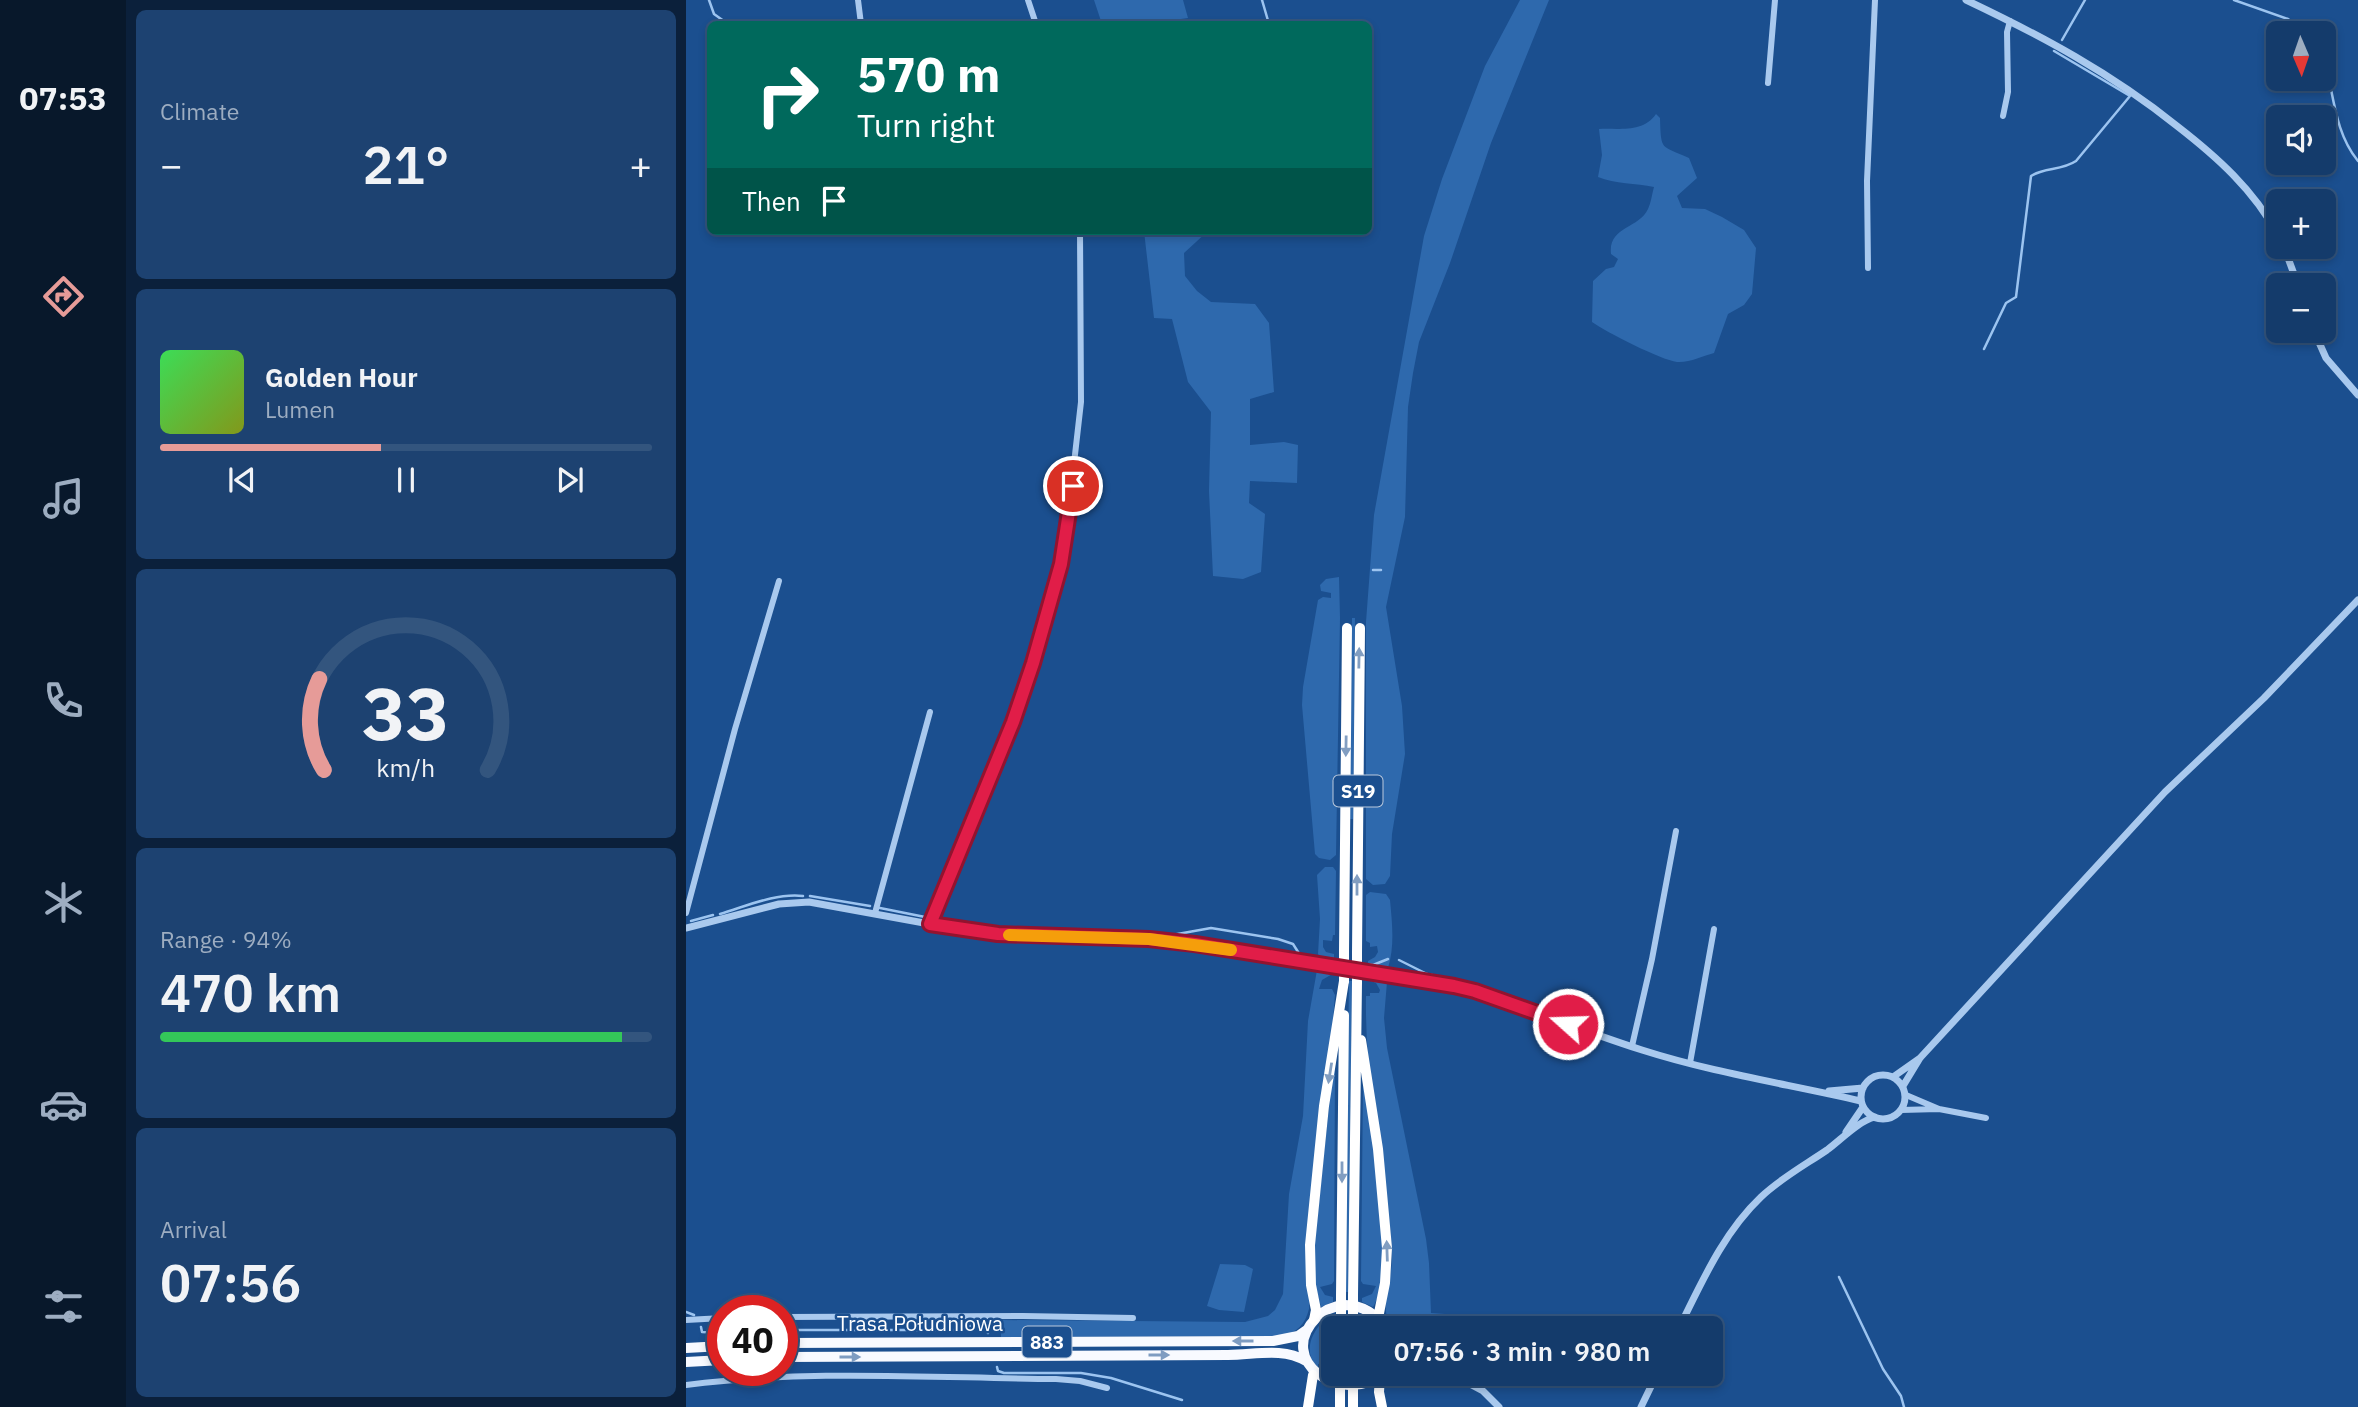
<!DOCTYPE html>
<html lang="en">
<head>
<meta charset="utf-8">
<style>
	body { margin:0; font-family:"IBM Plex Sans",sans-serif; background:#1d4271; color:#f1f3f6; height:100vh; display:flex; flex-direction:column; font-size:26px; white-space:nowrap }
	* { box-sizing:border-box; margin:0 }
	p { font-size:23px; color:#9dadc1 }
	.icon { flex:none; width:38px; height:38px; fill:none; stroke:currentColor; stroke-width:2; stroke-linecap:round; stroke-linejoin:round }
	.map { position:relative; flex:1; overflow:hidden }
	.sheet { display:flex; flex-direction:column; gap:10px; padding:10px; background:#0b203b; width:560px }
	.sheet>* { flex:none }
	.top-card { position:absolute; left:21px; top:21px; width:665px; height:214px; border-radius:10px; box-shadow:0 4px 10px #0003,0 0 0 2px #33557e; background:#00695c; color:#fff; overflow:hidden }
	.needle { width:46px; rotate:178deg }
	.tools { position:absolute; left:1580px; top:21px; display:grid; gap:14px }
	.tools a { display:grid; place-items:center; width:70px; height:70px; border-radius:10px; background:#143b6b; box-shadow:0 4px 10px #0003,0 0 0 2px #33557e; font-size:35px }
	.speed { position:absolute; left:21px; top:1295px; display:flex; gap:14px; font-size:35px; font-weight:700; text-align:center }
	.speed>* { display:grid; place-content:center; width:91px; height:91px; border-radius:50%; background:#143b6b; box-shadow:0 4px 10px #0003,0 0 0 2px #33557e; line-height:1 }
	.speed .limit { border:10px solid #d22; background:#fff; color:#111 }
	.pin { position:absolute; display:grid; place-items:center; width:60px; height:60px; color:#fff; margin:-30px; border:4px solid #fff; border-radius:50%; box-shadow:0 2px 7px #0007 }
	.me { position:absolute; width:77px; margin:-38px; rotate:290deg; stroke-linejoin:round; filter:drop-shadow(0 0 5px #0008) }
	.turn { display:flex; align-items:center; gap:24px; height:147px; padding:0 35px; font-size:32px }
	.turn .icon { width:91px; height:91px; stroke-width:2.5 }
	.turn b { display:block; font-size:49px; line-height:60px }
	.then { display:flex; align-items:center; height:66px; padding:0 35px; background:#0003; gap:14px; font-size:26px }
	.big { font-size:52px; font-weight:600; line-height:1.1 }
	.sheet .tile { flex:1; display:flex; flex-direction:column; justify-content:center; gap:10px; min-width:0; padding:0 24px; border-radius:10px; background:#1d4271 }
	.sheet .dial { align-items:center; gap:0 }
	.dial svg { height:182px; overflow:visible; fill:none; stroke:#33557e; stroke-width:7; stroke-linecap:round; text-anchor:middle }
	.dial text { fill:#f1f3f6; stroke:none }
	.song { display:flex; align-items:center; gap:21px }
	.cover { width:84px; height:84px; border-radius:10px; background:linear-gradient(135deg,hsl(130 70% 55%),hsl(70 70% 35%)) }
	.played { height:7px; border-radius:4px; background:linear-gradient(90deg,#e69b98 45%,#33557e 45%) }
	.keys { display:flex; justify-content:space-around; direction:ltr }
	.heat { display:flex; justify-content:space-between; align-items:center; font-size:38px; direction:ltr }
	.charge { height:10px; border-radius:5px; background:linear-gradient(90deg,#34c759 94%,#33557e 0) }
	.trip { position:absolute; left:635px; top:1316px; width:402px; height:70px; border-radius:10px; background:#143b6b; box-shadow:0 4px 10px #0003,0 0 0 2px #33557e; font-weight:600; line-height:70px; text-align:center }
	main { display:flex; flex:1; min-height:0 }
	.menu { display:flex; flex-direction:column; width:126px; justify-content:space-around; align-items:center; background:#08182b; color:#9dadc1 }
	.menu .icon { width:49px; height:49px }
	.menu .current { color:#e69b98 }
	.menu b { font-size:32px; color:#f1f3f6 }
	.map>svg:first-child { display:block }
	.green { fill:#2e69ad }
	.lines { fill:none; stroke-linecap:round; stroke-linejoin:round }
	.stream { stroke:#9cc4f0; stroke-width:2.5 }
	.minor { stroke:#a9c9ee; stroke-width:6 }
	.tertiary { stroke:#a9c9ee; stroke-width:7 }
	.trunk { stroke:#f8faff; stroke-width:10 }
	.motorway { stroke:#fff; stroke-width:10 }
	.motorway-bridge { stroke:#fff; stroke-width:10 }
	.oneway { fill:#829ec1 }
	.oneway2 { fill:#7e9cc1 }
	.route-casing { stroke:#92132f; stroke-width:18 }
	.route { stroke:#e11d48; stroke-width:12 }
	.slow { stroke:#f59e0b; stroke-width:12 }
	.labels { text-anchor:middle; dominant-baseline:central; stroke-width:5; stroke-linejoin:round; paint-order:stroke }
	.shield { fill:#1b4f8f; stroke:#bbcadd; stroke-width:2 }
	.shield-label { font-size:19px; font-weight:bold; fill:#fff }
	.street-label { font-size:21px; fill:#fff; stroke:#1b4f8f }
</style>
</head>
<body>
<main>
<nav class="menu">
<b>07:53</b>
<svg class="icon current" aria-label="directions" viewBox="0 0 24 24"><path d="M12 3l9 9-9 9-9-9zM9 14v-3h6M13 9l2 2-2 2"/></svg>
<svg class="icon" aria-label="music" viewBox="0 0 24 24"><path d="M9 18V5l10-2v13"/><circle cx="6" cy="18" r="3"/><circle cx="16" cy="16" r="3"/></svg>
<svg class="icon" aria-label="phone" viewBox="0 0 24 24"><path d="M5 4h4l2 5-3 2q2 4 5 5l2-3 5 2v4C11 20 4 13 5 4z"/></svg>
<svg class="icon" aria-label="climate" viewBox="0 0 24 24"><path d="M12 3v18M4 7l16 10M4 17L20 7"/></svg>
<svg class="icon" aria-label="car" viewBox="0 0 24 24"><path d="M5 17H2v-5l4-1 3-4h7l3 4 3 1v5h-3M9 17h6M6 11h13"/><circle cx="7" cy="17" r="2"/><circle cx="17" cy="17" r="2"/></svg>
<svg class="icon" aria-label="filters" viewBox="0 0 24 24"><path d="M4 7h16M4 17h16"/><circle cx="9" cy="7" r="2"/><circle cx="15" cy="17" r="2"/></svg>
</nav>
<section class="sheet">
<div class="tile"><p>Climate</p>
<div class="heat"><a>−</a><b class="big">21°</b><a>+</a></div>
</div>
<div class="tile">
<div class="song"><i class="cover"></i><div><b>Golden Hour</b><p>Lumen</p></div></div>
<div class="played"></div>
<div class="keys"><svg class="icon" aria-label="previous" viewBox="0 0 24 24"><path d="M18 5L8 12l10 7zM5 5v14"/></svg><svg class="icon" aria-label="pause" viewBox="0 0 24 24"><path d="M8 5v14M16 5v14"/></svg><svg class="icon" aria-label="next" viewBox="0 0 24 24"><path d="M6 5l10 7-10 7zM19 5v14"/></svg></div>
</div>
<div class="tile dial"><svg viewBox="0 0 100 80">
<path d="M14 69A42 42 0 1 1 86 69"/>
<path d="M14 69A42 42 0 0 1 12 29" stroke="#e69b98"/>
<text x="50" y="56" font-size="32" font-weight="700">33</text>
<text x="50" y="72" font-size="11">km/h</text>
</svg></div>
<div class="tile"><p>Range · 94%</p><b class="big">470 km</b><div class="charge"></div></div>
<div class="tile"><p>Arrival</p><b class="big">07:56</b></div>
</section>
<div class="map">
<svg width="1672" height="1407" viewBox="0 0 1672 1407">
	<rect width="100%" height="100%" fill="#1b4f8f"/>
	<path class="green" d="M408,0H497L502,18L460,24H416Z
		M834,0H863L805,143L764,263L733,342L727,373L722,407L719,517L700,607L716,706L719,754L706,834L704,876L699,884L687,885L680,879V622L688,515L738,236L756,179L799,66Z
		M970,114L974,118C975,152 975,145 1003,158L1011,178L991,196L996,208L1019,209L1036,217L1058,230L1070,248L1066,294L1058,305L1042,314L1028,353C1017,356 1003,363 991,362C975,360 920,332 906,322L907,281L920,269L928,267L932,259L925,254C922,226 953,229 962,209C965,203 966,194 968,187C950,183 929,184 912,177L916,155L913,129C934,128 957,133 970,114Z
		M458,231H522L498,253L499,276L511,291L525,302L569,304L583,323L588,392L564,399V445L598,442L612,445L611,483L564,481L563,503L579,514L575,572L557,579L527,576L523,491L525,412L502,382L486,319L468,318Z
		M653,577L654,618L650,855L644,860L633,858L629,854L616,705L617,687L632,600L637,597L645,598V593L635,591L634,585L640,579Z
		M666,618H669L667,819H664Z
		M639,867H647L650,871L649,935H647L646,941L637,940V947L640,952L648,954V963L636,961L632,954L634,919L631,875Z
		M684,892L700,894L704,900C706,922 709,946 702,968L697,971L682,969V961L689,957L692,952L691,946L684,947V943L680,941V895Z
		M631,970L648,973L636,980L633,989H646L649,995L623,1309C619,1325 611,1332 596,1336L315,1337V1320L559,1322L582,1316L589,1310L597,1294L603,1194L617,1116L622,1021Z
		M682,978L701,982L698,1018L701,1048L740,1239L743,1263L745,1313L759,1314L757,1328H705C693,1306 705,1284 706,1260C706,1231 700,1202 696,1174C688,1114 679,1056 680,996H684V993H693L694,990L690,983L682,980Z
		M663,981H666L662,1292H660L659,1286Z
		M649,1064L648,1281L646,1284L634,1287L639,1295L647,1297V1302L635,1307L629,1284L628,1250L647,1068Z
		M677,1083C685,1129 711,1269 687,1307L676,1302V1298L686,1294L690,1286L677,1284L675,1281Z
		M534,1264L559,1265L567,1269L558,1312L533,1310L521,1306Z
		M647,1314V1317L636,1323L633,1331L646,1332L647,1335V1361L645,1363L632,1364V1367L647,1382C641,1376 631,1369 627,1362C617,1344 632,1322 647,1314Z"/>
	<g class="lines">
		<path class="stream" d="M23,0L28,14L42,24
			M576,0L583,24
			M1548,0L1602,19L1621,33
			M1376,40L1399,0
			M1638,59C1648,93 1648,132 1672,161
			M1298,349L1320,303L1330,297L1345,176C1359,167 1375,171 1390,161L1444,96L1368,51
			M687,570H695
			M124,896L184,906
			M194,908L239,917
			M34,914C61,906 89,893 117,896
			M251,920L284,927L333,929
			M5,921L27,915
			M341,930L364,931
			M371,931L408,932
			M417,933L486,935L525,928L592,939L607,944L614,955L622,957
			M633,958L655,961
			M713,960L741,974L784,983
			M676,964L687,965L702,959
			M792,986L819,995
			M829,999L871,1014
			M1153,1277L1197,1369L1215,1396L1218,1407
			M0,1312L8,1315
			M15,1327L16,1332L37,1333
			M96,1330H270C282,1326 293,1322 302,1333
			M311,1367L312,1371L318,1373H395L425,1378L496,1400"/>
		<path class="minor" d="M172,0L175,24
			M342,0L350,24
			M1082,83L1089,0
			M1317,116L1322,92L1321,32L1324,21
			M1182,268L1181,181L1189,0
			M386,481L395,402L394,231
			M0,913L49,729L93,581
			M189,913L244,712
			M244,924L246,914C306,778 372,636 387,486
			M946,1046L966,959L990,831
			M1004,1063L1028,929
			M1220,1095L1253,1109
			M1215,1110L1253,1109L1300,1118
			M96,1317L337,1316L447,1318
			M0,1320L37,1318
			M0,1385C122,1369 247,1378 370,1379L394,1381L421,1388"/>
		<path class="tertiary" d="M1280,0C1356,36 1425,73 1491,126C1531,157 1568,190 1592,235
			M1598,247L1612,285
			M1628,331L1640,358L1672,395
			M0,928L93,904L123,902L293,933L463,939L509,944L768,986L789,991C844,1010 900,1032 956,1050C1028,1073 1102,1084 1175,1101
			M1175 1097a22 22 0 1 1 44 0a22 22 0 1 1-44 0Z
			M1207,1077L1234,1058
			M1217,1086L1234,1058L1479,792L1578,698L1672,600
			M1143,1091L1177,1088
			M1160,1132L1177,1107
			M993,1328C1016,1282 1037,1233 1075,1197C1095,1178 1119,1165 1141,1150C1156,1139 1171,1122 1189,1117
			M765,1374L797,1391L813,1407
			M955,1407L971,1374"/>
		<path class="trunk" d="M96,1343L587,1341L612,1336L622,1329
			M0,1348L37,1346
			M96,1357L542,1355C569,1355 596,1347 620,1361
			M0,1362L37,1360
			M696,1374C655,1407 589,1360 630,1318C638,1310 648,1306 659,1305C676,1305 691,1314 699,1328"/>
		<path class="motorway" d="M658,952L661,628
			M671,953L674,628
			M675,1040L692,1149L701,1248L699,1283L692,1318
			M655,1296L658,1015
			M667,1296L671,982
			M628,1320L630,1310L625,1285L624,1245L638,1106L658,981
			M694,1376L693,1392L696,1407
			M622,1407L627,1375"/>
		<path class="motorway-bridge" d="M658,981V952
			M671,982V953
			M655,1328V1296
			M667,1328V1296
			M654,1407V1379
			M667,1407V1379"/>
	</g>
	<defs><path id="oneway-solid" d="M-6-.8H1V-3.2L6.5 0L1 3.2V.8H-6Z" transform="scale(1.75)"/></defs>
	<g class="oneway">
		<use href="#oneway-solid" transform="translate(673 658) rotate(-89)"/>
		<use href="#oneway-solid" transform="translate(660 746) rotate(91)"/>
		<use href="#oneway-solid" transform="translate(671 885) rotate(-90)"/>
		<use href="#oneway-solid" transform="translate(644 1073) rotate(99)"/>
		<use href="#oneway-solid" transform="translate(656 1172) rotate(90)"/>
		<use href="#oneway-solid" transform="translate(701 1251) rotate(-92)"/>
	</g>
	<g class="oneway2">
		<use href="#oneway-solid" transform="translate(557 1341) rotate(180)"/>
		<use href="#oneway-solid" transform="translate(473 1355)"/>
		<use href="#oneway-solid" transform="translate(164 1357)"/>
	</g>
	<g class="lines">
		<defs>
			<path id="route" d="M387,486L375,564L347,663L327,722L244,924L312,934L463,939L509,944L768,986L789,991L882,1024"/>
		</defs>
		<use href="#route" class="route-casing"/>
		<use href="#route" class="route"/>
		<path class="slow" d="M323,935L463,939L545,950"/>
	</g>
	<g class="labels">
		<g class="shield">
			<rect x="647.5" y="775.5" width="49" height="31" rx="5"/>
			<rect x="336.5" y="1326.5" width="49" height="31" rx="5"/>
		</g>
		<g class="shield-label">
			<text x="672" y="791">S19</text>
			<text x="361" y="1342">883</text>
		</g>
		<g class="street-label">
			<text x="234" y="1323">Trasa Południowa</text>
		</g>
	</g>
</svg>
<div class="tools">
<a><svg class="needle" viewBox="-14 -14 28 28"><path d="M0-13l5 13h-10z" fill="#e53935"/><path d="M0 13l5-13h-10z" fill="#9dadc1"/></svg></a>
<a><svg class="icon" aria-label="sound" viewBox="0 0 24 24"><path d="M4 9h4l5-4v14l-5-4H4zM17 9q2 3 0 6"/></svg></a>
<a>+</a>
<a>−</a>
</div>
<div class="speed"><div class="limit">40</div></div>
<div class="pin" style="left:387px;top:486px;background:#d93025"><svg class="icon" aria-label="arrive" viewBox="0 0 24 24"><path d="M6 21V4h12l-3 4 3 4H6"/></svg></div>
<svg class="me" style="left:882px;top:1024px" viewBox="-20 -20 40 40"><circle r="17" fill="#e11d48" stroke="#fff" stroke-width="3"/><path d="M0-11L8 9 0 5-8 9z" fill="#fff"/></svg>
<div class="trip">07:56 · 3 min · 980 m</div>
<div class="top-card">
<div class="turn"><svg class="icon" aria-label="right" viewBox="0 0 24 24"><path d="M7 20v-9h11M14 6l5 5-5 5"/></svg><div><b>570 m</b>Turn right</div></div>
<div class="then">Then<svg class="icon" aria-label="arrive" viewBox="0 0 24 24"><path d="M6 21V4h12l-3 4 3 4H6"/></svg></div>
</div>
</div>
</main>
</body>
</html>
